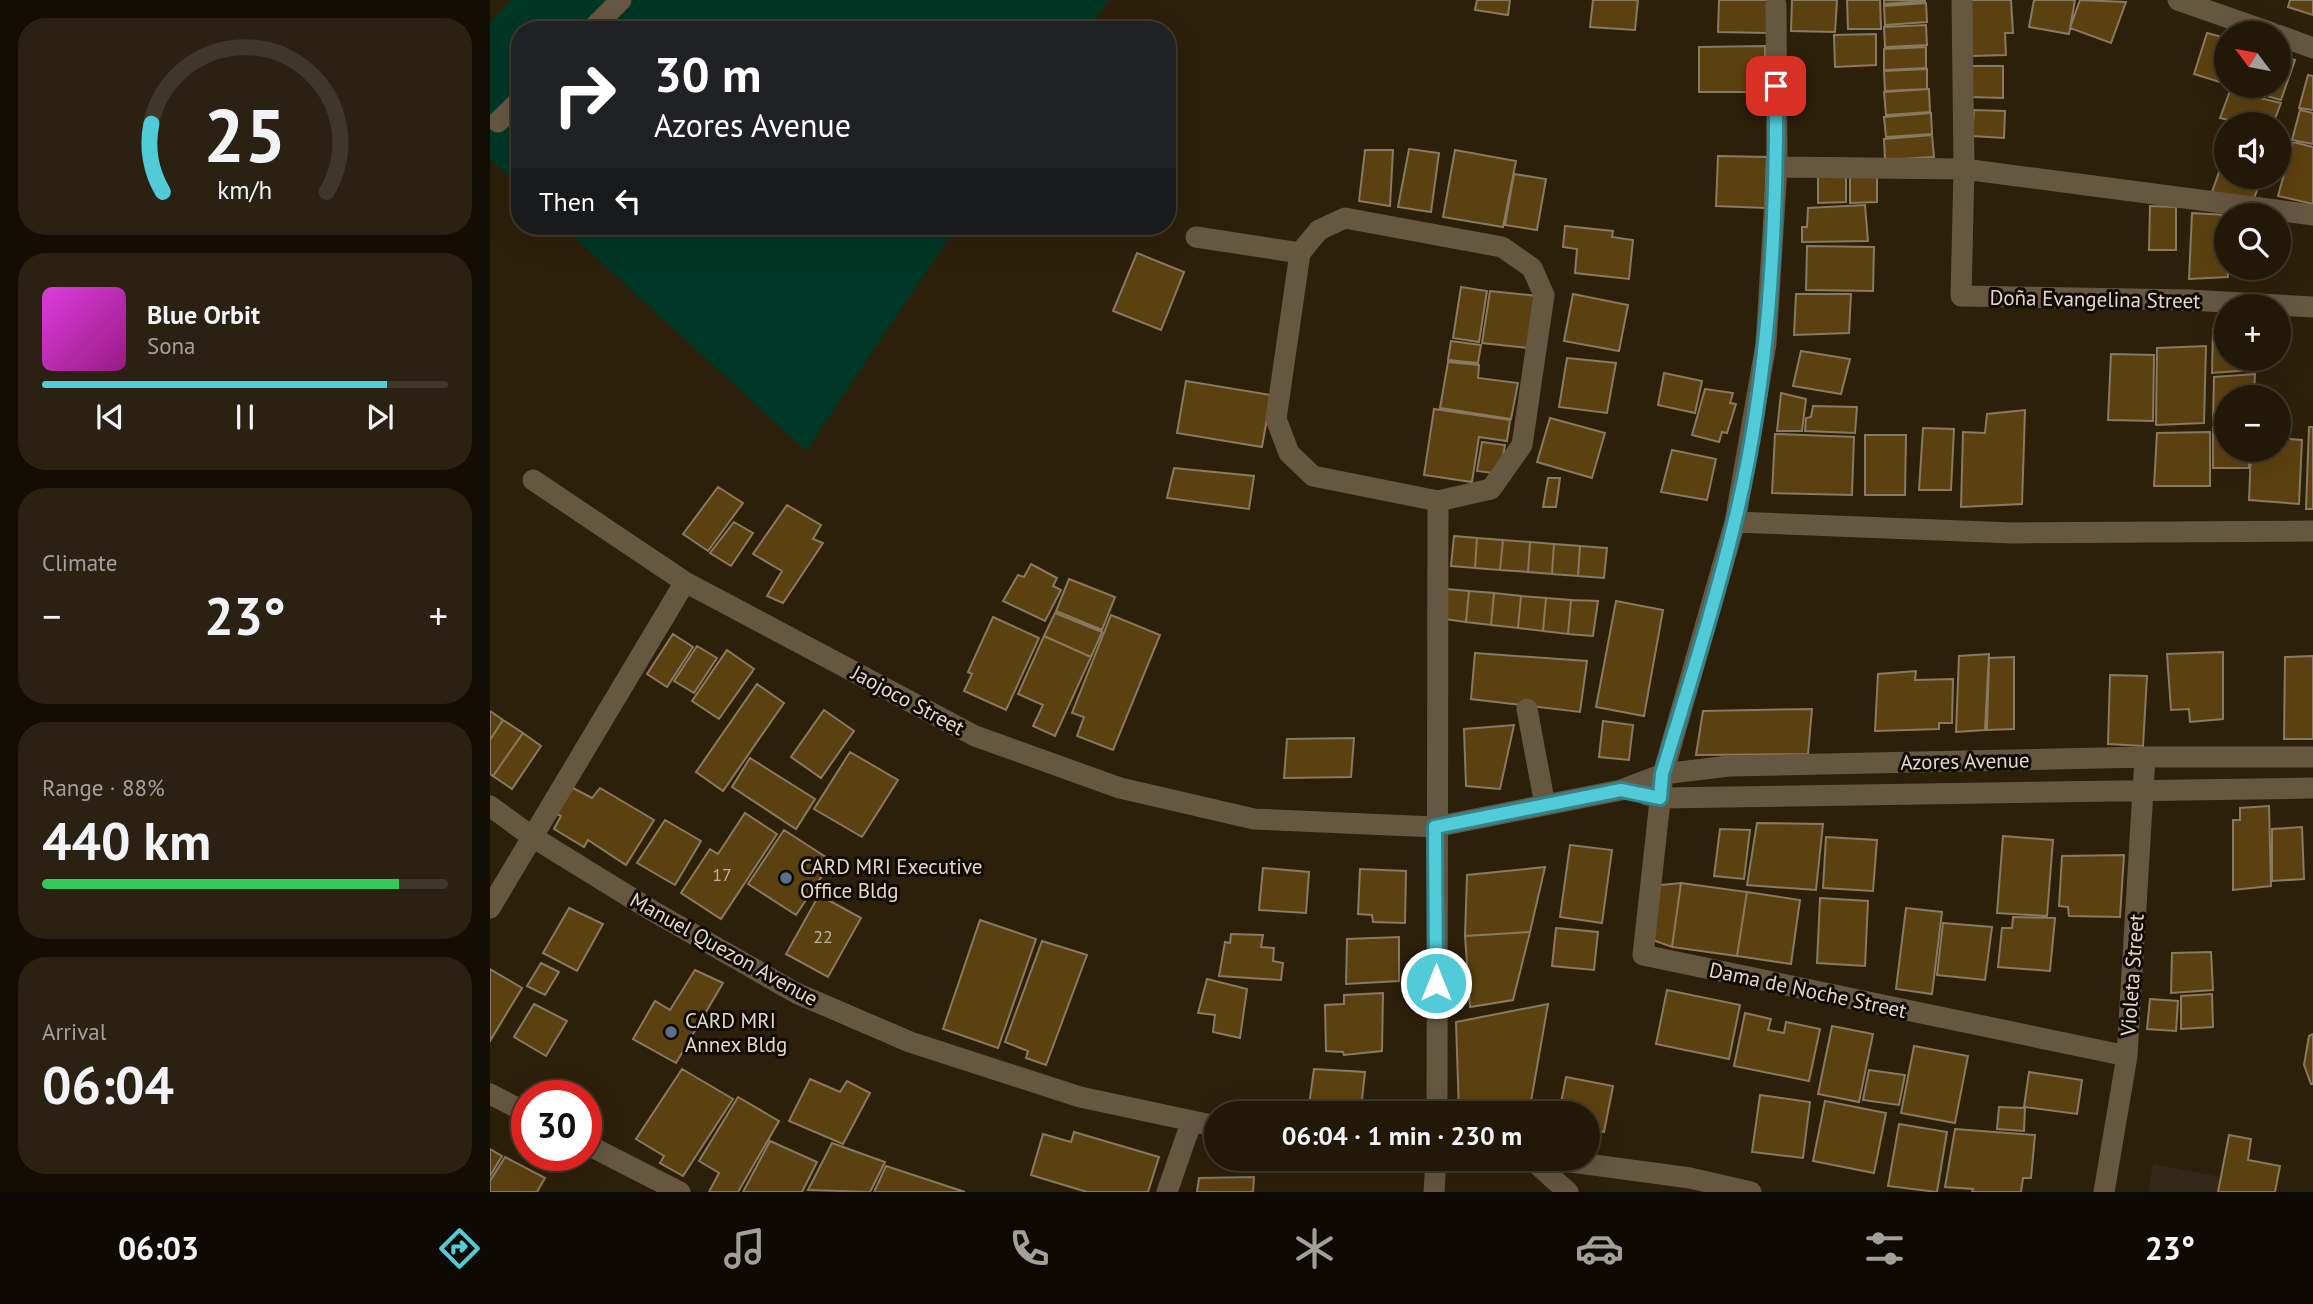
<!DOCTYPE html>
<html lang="en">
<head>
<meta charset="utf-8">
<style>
	body { margin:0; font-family:"PT Sans",sans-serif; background:#2a2112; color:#f1f3f6; height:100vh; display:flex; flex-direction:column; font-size:26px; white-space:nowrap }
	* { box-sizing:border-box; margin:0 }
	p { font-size:23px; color:#a2a09c }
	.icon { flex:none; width:38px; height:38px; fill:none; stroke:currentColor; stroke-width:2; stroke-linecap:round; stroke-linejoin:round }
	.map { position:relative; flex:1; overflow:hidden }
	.sheet { display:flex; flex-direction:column; gap:18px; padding:18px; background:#130d04; width:490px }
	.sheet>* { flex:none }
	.guide { position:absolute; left:21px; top:21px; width:665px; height:214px; border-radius:28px; box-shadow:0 7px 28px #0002,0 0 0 2px #3f3729; background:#202124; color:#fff; overflow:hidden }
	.needle { width:46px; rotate:302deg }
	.buttons { position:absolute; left:1724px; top:21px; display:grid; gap:14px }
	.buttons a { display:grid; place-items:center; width:77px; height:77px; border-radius:50%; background:#221808; box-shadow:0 7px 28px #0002,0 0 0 2px #3f3729; font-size:35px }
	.speed { position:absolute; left:21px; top:1080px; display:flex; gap:14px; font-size:35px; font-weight:700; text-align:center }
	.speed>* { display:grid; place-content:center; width:91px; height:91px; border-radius:50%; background:#221808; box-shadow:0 7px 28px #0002,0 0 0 2px #3f3729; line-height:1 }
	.speed .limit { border:10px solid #d22; background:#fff; color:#111 }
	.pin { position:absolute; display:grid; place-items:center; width:60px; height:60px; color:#fff; margin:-30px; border-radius:14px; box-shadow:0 4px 10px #0006 }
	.me { position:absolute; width:77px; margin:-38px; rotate:0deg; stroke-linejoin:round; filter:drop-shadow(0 0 5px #0008) }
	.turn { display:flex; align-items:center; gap:24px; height:147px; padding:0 28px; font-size:32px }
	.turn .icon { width:91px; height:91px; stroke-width:2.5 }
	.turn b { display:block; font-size:49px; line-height:60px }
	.then { display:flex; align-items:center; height:66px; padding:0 28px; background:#0003; gap:14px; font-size:26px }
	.big { font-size:52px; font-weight:600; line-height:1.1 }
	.sheet .tile { flex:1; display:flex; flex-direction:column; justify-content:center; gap:10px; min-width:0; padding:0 24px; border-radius:28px; background:#2a2112 }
	.sheet .dial { align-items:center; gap:0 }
	.dial svg { height:182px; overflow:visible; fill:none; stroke:#3f3729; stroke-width:7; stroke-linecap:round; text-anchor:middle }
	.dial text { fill:#f1f3f6; stroke:none }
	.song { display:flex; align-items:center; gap:21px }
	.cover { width:84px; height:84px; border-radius:10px; background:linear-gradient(135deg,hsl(300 70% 55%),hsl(310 70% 35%)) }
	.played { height:7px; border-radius:4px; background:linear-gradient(90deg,#52cbd8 85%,#3f3729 85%) }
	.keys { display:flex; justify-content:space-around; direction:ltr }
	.heat { display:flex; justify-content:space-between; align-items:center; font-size:38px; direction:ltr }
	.charge { height:10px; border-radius:5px; background:linear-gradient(90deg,#34c759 88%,#3f3729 0) }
	.trip { position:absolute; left:714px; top:1101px; width:396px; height:70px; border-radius:35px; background:#221808; box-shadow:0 7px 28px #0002,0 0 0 2px #3f3729; font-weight:600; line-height:70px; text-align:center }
	.tab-bar { display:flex; height:112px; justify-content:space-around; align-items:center; background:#0e0a03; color:#a2a09c }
	.tab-bar .icon { width:49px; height:49px }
	.tab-bar .on { color:#52cbd8 }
	.tab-bar b { font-size:32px; color:#f1f3f6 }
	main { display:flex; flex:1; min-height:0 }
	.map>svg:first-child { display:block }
	.industrial { fill:#332819 }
	.green { fill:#003625 }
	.building { fill:#5c4110; stroke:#887961; stroke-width:2 }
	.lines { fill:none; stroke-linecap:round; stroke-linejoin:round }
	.minor { stroke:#655740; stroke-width:21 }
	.route-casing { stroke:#35848c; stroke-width:18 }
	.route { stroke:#52cbd8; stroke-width:12 }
	.service-dot { fill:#5c6f8a; stroke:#110b04; stroke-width:2.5 }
	.labels { text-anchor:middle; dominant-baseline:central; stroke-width:6; stroke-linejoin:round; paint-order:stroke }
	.number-label { font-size:18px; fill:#bfb29c }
	.street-label { font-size:21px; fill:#e0d8cb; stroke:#110b04 }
	.poi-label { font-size:21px; fill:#e0d8cb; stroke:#110b04; text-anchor:start }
</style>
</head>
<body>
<main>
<section class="sheet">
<div class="tile dial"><svg viewBox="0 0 100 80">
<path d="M14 69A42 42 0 1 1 86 69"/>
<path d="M14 69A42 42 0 0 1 9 39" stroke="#52cbd8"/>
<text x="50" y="56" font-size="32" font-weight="700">25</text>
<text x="50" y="72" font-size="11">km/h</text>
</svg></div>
<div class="tile">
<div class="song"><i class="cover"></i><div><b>Blue Orbit</b><p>Sona</p></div></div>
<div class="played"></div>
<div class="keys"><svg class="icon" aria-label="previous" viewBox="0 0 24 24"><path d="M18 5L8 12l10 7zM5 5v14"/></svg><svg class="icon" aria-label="pause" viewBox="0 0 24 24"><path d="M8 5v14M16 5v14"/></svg><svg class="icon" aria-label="next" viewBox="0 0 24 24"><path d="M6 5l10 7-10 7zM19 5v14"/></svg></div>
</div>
<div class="tile"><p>Climate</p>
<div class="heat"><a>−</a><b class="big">23°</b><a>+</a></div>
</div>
<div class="tile"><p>Range · 88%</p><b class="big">440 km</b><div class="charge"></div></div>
<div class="tile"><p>Arrival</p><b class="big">06:04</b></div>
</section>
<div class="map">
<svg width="1823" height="1192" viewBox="0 0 1823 1192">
	<rect width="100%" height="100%" fill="#2d200a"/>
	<path class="industrial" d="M1663,1164L1741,1179L1738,1192H1658Z"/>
	<path class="green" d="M21,0H618L598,30H30V186L0,159V22Z
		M72,226H467L316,451Z"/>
	<path class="building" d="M987,0H1020L1018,15L985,10Z
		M1103,0H1148L1145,30L1100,27Z
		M1229,0H1278L1277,33L1228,32Z
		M1302,0H1347L1345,32L1301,31Z
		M1357,0H1390L1391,29H1358Z
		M1394,0H1435V1L1394,4Z
		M1479,0H1521L1523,33H1515L1516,55L1481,56Z
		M1544,0H1585L1579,34L1539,27Z
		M1590,0L1636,2L1621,43L1580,28Z
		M1800,0H1823V15L1798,7Z
		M1436,3L1437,22L1395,25L1394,6Z
		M1436,25L1437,45L1395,47L1394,27Z
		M1717,33L1736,38V84L1704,74Z
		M1386,34V65L1345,67L1344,35Z
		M1275,46V92H1209V47Z
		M1436,47V68L1394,70V49Z
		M1788,56L1805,60L1791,100L1777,96L1781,87L1776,86H1788Z
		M1482,66H1513V98L1481,97Z
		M1437,69V89L1395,91L1394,71Z
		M1818,75L1823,76V110L1809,108Z
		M1439,89L1440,112L1396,115L1394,92Z
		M1740,91L1791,103L1783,124H1756L1730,118Z
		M1484,110L1515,111L1514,138L1482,136Z
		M1810,110L1823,113V144L1802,140Z
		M1441,113L1442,134L1396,137L1394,117Z
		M1442,135L1444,157L1395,160L1394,139Z
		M1803,142L1823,147V204L1788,196Z
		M919,149L949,153L941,212L908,207Z
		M875,150H903L900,206L869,201Z
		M965,150L1026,161L1013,227L953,217Z
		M1735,153H1736V173L1729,171Z
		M1228,156L1277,157L1275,208L1226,206Z
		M1729,172L1736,177L1770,183L1762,203L1722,192Z
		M1328,173H1356V202L1328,203Z
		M1360,173H1387V202L1360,203Z
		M1024,174L1056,179L1047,230L1015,225Z
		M1375,205L1378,241L1312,242V227H1317L1318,208Z
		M1660,206L1686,207V250H1659Z
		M1702,213L1736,215L1738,277L1699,279Z
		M1075,226L1123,231L1122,237L1143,240L1139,279L1085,273L1087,249L1073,247Z
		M1317,246L1384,247L1383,291L1316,290Z
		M647,253L694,272L671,330L623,311Z
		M971,287L997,291L989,342L963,338Z
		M1000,291L1047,296L1039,348L992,343Z
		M1083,294L1138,305L1129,351L1074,341Z
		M1306,294H1361L1359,333L1304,335Z
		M1736,327V359H1762V370L1722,373L1723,329Z
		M961,341L991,345L988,363L958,360Z
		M1716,346L1714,423L1666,425L1667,348Z
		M1311,351L1360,359L1351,394L1303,386Z
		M1621,354L1664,355L1663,421L1618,420Z
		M1077,358L1126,363L1117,413L1069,407Z
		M958,362L989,365L988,378L1028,383L1021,419L950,408Z
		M1174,373L1212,381L1205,413L1168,405Z
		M1765,374L1764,397H1736V422H1723L1724,377Z
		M696,381L781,395L772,447L687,433Z
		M1215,389L1243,393L1240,403L1246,404L1237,433L1232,432L1229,442L1202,435Z
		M1291,393L1316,399L1312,431H1287Z
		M1323,406L1367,407L1365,433L1315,431L1316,418L1321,417Z
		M944,409L1020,420L1017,441L989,437L982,482L934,475Z
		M1535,410L1532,504L1471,507L1473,432L1495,433L1497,414Z
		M1060,418L1115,433L1102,478L1047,462Z
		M1723,427H1736V450H1759V468H1723Z
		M1819,427H1823V509H1816Z
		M1433,428L1464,429L1461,490H1429Z
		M1720,432V486H1664L1667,433Z
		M1285,434L1364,437L1362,495L1282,493Z
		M1375,435H1416L1415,495H1375Z
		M1788,438L1812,440L1809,504L1759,500L1761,450H1788Z
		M992,442L1015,445L1010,474L987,471Z
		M1182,450L1226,459L1217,500L1171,492Z
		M684,468L764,476L759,509L677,498Z
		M1058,478H1070L1066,507H1053Z
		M228,487L253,503L218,551L193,534Z
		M297,505L331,525L323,539L333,543L293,603L277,596L292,571L263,554Z
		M244,522L263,533L241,566L220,553Z
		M964,536L987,538L985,568L961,566Z
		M987,538L1013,540L1010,570L985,568Z
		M1013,540L1040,542L1038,572L1010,570Z
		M1040,542L1064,544L1062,574L1038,572Z
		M1064,544L1090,546L1088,576L1062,574Z
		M1090,546L1117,548L1114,578L1088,576Z
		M541,564L567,578L563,586L571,590L555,621L513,601L528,575L534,577Z
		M579,579L625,597L612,630L566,611Z
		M956,589L979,591L976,622L954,619Z
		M979,591L1004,593L1001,625L976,622Z
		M1004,593L1031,596L1028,628L1001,625Z
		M1031,596L1056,598L1053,631L1028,628Z
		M1056,598L1081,600L1078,634L1053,631Z
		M1081,600L1108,601L1103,636L1078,634Z
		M1126,601L1173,610L1154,716L1106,707Z
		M565,613L612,632L601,657L554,636Z
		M621,615L670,635L623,750L587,736L594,717L582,713Z
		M503,617L549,638L516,710L474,691L482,674L478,672Z
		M183,634L203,647L177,687L157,674Z
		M554,636L601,657L565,736L543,726L553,705L528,694Z
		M207,646L227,658L204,693L184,681Z
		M237,650L264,669L229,719L202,701Z
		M1733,652V719L1700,722L1699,709L1681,710L1677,654Z
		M985,653L1097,661L1090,712L981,699Z
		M1499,654L1495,730L1466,732L1469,656Z
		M1823,656V739H1794L1795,657Z
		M1524,657V729L1497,730L1499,658Z
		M1426,671L1425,680L1463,679L1462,723H1449V729L1385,731L1388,674Z
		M1620,675L1657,676L1653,746L1618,744Z
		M267,684L294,703L233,791L206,772Z
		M1322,709L1318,754L1206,755L1213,711Z
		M334,710L364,731L331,778L301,757Z
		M0,711L13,720L0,740Z
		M13,720L33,733L3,776L0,774V740Z
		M1113,721L1143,725L1139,760L1109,757Z
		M1024,725L1010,789L976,786L974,729Z
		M33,733L51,746L22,789L3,776Z
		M864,738L861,777L794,778L797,739Z
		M360,752L408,780L372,837L324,809Z
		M260,758L325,799L306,829L242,787Z
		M83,788L102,798L110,788L164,820L136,865L98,840L94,847L64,829L71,816L66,814Z
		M1779,806L1781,886L1743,890V820H1750V808Z
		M255,813L287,834L231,919L191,893L220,849L228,854Z
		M175,820L211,841L185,885L147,863Z
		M1267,823L1333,824L1326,890L1257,885Z
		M1812,827L1814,879L1782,881V829Z
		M1230,829L1260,830L1254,879L1224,876Z
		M294,830L342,861L306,915L258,884Z
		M1513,836L1563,840L1557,916L1507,913Z
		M1336,837L1387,840L1383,891L1333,888Z
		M1080,845L1122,850L1112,923L1070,917Z
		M1634,855L1630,917L1579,916L1578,907L1569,906L1572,856Z
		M1055,867L1040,932L975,936L977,875Z
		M773,868L819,872L816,913L769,910Z
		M870,869L916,871L915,923L883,922L882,915L868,914Z
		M1191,883L1182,947L1160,939L1161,886Z
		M1191,883L1257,892L1247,956L1182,947Z
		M1257,892L1310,900L1301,964L1247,956Z
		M329,895L371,918L338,977L296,954Z
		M1330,898L1378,901L1375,966L1327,963Z
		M79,908L113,924L87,971L53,953Z
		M1416,908L1452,912L1442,994L1406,989Z
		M1523,917L1565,918L1560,971L1508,967L1512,928H1522Z
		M490,920L546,939L508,1048L453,1029Z
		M1453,923L1502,927L1495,980L1447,975Z
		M1066,928L1108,932L1104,970L1062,966Z
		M1040,932L1023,1000L980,1007L975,936Z
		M741,934L773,935L771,947L784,948L783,961L793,963L791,980L729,976L735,942L740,943Z
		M909,937V981L856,984L857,939Z
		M552,941L597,955L556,1065L536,1058L538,1051L515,1042Z
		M1721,952L1723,990L1681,993L1682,953Z
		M51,963L69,972L55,995L37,986Z
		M0,969L32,988L0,1041Z
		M205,970L233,983L186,1063L143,1039L165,1001L180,1010Z
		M717,979L757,989L750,1038L723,1032L725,1015L708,1013Z
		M1177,990L1250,1005L1239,1059L1166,1044Z
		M893,993L892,1051L854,1055L853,1052L836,1051L835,1005L854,1004V995Z
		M1722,994L1723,1027L1691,1029V996Z
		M1660,999L1688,1001L1686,1031L1657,1029Z
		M44,1004L77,1021L56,1056L24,1037Z
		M1058,1004L1039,1113H969L966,1022Z
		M1255,1013L1281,1019L1278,1030L1294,1033L1296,1022L1330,1029L1319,1081L1244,1066Z
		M1342,1026L1383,1034L1369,1102L1328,1094Z
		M1823,1034V1084H1821L1814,1065L1819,1036Z
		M1424,1046L1478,1056L1465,1123L1411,1113Z
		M192,1069L243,1099L193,1176L170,1163L174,1156L146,1139Z
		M824,1069L875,1072L871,1109L819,1105Z
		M1379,1070L1415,1075L1409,1105L1373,1100Z
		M1539,1072L1592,1080L1587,1114L1534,1107Z
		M1076,1077L1123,1086L1114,1132L1097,1128V1113H1069Z
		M320,1079L350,1092L357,1081L380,1093L353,1144L299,1121Z
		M1270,1095L1320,1102L1313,1158L1262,1152Z
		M248,1097L289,1121L248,1192H219L229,1173L209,1161Z
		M1335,1101L1396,1113L1384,1173L1323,1161Z
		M1509,1107L1535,1108L1534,1131L1507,1129Z
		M1409,1124L1457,1132L1447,1192L1398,1186Z
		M1465,1129L1545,1135L1541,1178H1533L1531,1192H1482L1483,1189L1455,1187Z
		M584,1132L669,1157L658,1192H597L541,1175L553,1134L581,1142Z
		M1739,1135L1761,1139L1758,1160L1790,1166L1785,1192H1728Z
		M280,1141L327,1162L312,1192H253Z
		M342,1143L395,1162L380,1192L318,1190Z
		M0,1149L12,1156L0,1176Z
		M15,1157L55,1178L47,1192H0V1181Z
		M396,1166L475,1192H384Z
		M764,1177L763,1192H707L709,1178Z"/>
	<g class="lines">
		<path class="minor" d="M1472,0L1474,169L1471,296L1699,300L1823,307
			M1688,0L1782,33
			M1286,5L1287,167L1276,344L1245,522L1173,774L1153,955L1637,1056
			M101,30L131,0
			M1788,35L1823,48
			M8,122L30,100
			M1287,167L1474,169L1823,215
			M855,218L1012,247L1042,268L1054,295L1032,445L1001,489L948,501L823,476L799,453L786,419L810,253L829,230Z
			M706,237L810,253
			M43,480L195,582
			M1245,522L1523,533L1823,531
			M1037,709L1055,805
			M1157,795L1170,798L1823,788
			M0,806L41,836L161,910L306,993L420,1042L590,1097L726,1126
			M0,908L195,582L485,736L630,788L764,819L945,827L1131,790L1173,774L1239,766L1655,757H1823
			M0,1094L37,1113
			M947,1113L948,501
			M96,1144L190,1192
			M1040,1158L1078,1192
			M1052,1158L1200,1178L1261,1192
			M677,1192L701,1123
			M944,1192L946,1158
			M1614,1192L1637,1056L1655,757"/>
	</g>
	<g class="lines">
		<defs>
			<path id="route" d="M946,983L945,827L1131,790L1170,798L1172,774C1197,691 1224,608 1244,524C1279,383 1287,231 1286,86"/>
		</defs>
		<use href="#route" class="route-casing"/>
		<use href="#route" class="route"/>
	</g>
	<g class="service-dot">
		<circle cx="296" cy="878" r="7"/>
		<circle cx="181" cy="1032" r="7"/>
	</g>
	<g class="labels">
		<g class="number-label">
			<text x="232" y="874">17</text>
			<text x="333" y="936">22</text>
		</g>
		<g class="street-label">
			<text transform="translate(1605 299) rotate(1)">Doña Evangelina Street</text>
			<text transform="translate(418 700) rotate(28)">Jaojoco Street</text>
			<text transform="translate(1475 761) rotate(-1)">Azores Avenue</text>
			<text transform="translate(234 949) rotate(29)">Manuel Quezon Avenue</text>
			<text transform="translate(1642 975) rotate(-86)">Violeta Street</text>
			<text transform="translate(1318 990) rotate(12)">Dama de Noche Street</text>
		</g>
		<g class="poi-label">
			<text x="310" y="866">CARD MRI Executive<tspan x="310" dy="24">Office Bldg</tspan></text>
			<text x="195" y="1020">CARD MRI<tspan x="195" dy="24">Annex Bldg</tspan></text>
		</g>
	</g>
</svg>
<div class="buttons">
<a><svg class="needle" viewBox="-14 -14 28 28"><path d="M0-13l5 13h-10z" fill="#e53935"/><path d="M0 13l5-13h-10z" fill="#a2a09c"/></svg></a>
<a><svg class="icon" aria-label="sound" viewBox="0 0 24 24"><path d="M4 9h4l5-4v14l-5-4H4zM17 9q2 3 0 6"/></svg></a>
<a><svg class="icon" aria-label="search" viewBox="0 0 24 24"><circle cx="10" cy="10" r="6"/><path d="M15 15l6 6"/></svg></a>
<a>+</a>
<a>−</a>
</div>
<div class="speed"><div class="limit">30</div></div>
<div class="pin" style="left:1286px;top:86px;background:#d93025"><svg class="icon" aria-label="arrive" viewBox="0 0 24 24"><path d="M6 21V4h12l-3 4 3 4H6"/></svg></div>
<svg class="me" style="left:946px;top:983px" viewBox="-20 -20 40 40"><circle r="17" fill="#52cbd8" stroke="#fff" stroke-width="3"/><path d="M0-11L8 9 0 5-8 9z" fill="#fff"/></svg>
<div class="trip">06:04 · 1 min · 230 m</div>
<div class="guide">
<div class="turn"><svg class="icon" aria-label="right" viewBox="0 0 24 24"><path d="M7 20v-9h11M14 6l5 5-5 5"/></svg><div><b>30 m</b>Azores Avenue</div></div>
<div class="then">Then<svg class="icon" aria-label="left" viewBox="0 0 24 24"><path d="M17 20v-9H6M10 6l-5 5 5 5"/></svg></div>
</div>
</div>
</main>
<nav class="tab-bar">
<b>06:03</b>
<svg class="icon on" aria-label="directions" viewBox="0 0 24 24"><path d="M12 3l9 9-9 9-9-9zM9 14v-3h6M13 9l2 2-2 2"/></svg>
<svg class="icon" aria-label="music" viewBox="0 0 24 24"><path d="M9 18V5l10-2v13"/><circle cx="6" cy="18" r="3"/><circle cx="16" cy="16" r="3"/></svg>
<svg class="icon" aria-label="phone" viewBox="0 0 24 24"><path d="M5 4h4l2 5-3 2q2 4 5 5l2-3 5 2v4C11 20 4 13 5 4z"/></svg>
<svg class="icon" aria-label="climate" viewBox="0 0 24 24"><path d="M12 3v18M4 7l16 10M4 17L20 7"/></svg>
<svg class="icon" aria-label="car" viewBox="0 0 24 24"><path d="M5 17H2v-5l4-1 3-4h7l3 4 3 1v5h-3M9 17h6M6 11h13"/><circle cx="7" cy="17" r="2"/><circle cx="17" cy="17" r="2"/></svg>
<svg class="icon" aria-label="filters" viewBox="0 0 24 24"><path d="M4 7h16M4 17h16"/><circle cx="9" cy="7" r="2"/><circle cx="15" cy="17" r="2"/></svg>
<b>23°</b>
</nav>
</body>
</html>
